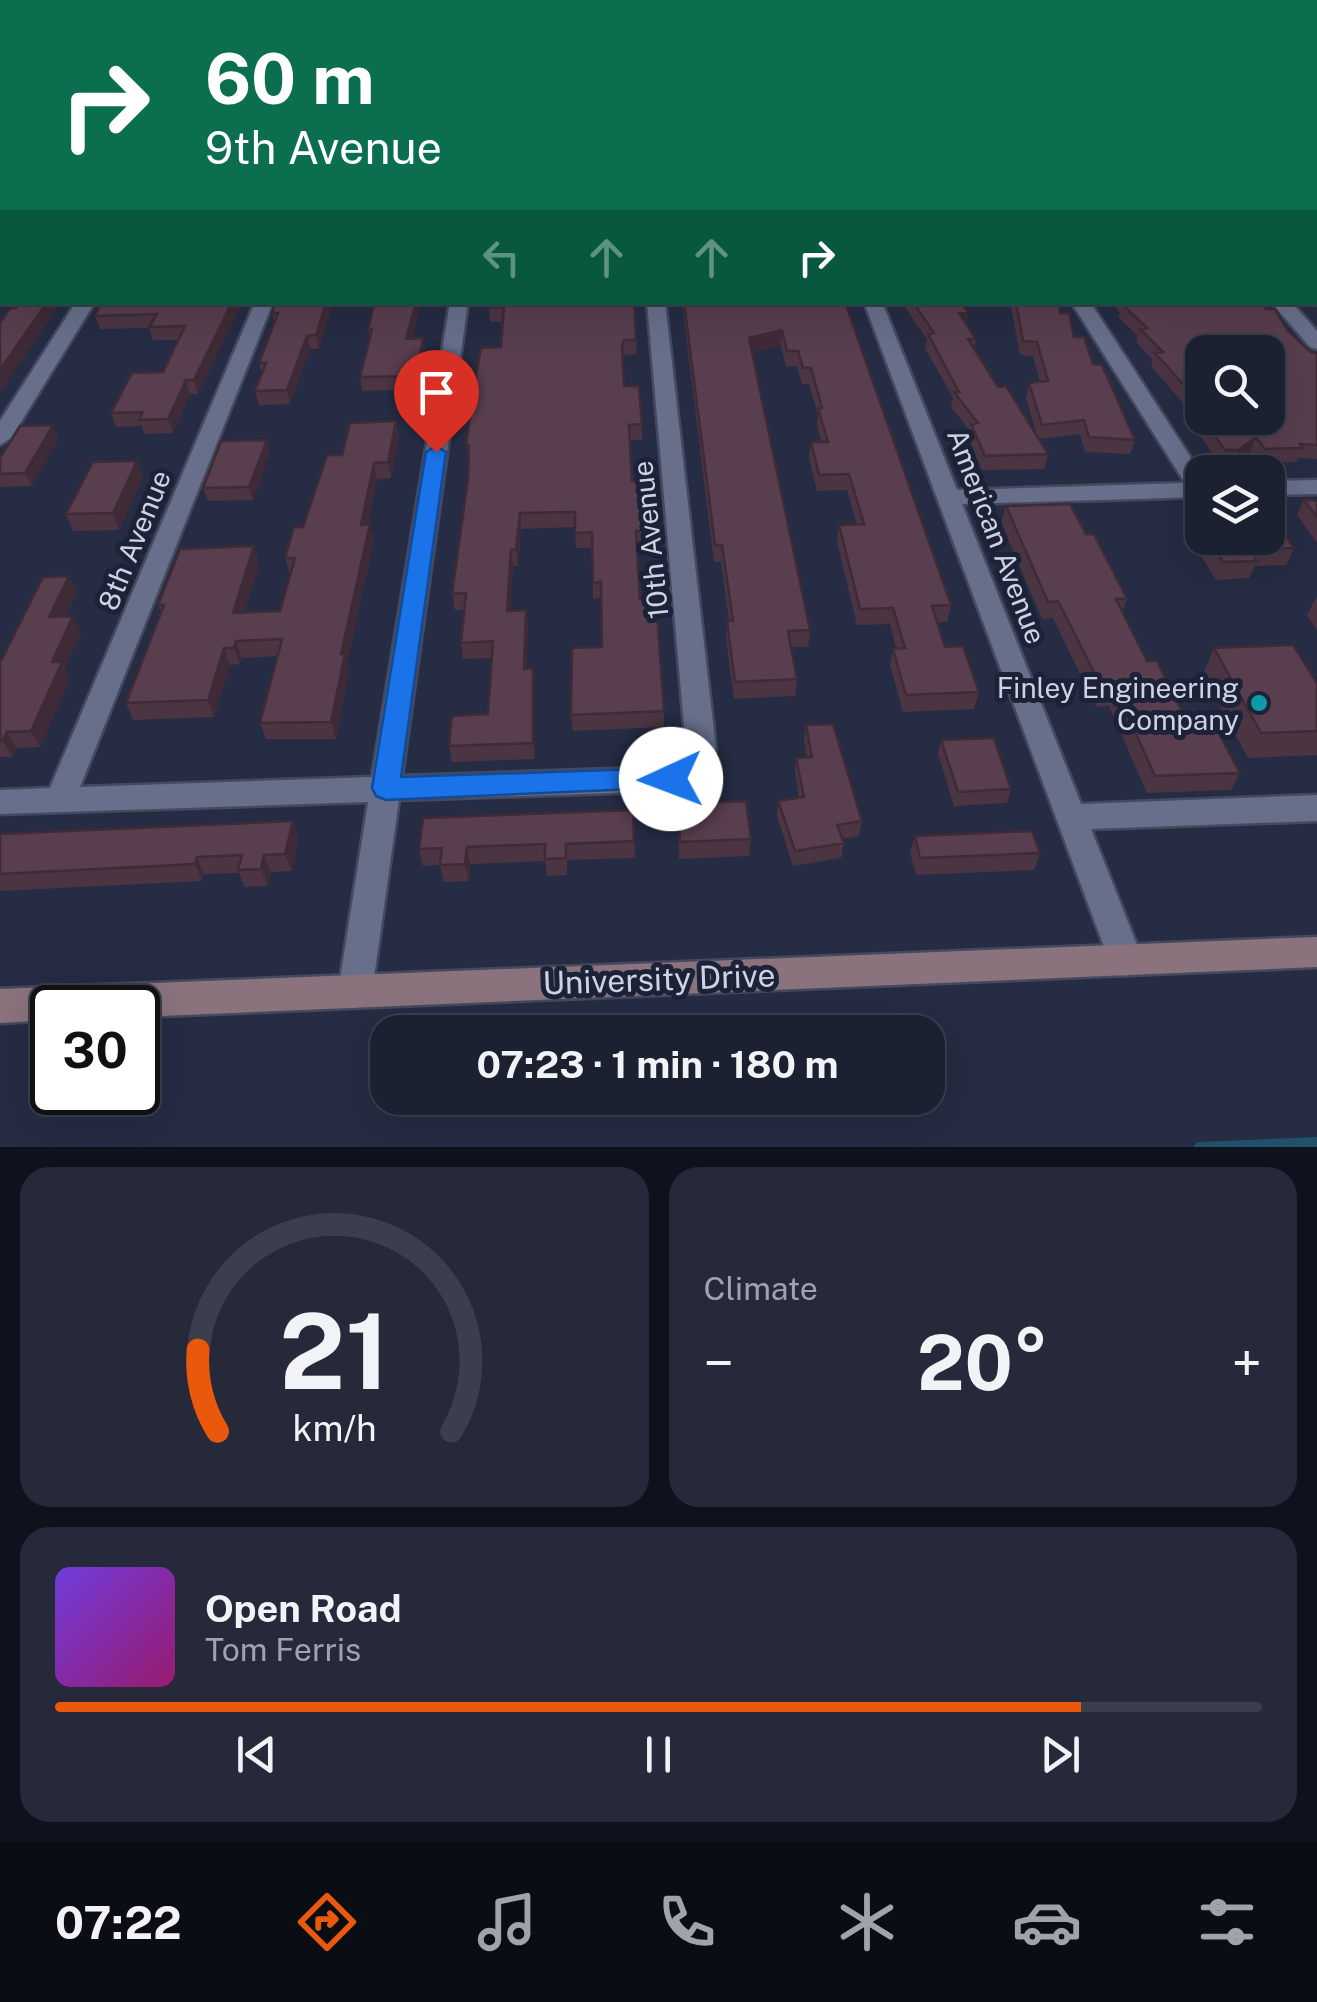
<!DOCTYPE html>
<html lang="en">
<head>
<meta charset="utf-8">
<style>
	body { margin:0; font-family:"Public Sans",sans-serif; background:#25293a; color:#f1f3f6; height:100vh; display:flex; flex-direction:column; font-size:38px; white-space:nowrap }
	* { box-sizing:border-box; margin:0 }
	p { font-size:32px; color:#a0a3ac }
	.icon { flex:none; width:55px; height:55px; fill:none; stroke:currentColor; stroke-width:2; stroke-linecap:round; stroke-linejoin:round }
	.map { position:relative; height:1147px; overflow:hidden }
	.drawer { display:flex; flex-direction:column; gap:20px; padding:20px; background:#0f121c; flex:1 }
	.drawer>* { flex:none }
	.banner { position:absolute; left:0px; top:0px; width:1318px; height:305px; box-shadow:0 10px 40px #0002,0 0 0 2px #3a3e4d; background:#0b6e4f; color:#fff; overflow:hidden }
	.fabs { position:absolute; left:1185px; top:335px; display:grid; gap:20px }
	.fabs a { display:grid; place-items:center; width:100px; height:100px; border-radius:20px; background:#1c2132; box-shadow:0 10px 40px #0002,0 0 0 2px #3a3e4d; font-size:50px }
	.speed { position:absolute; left:30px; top:985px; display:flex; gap:20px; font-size:50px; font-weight:700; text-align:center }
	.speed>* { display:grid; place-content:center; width:130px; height:130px; border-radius:50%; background:#1c2132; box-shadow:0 10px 40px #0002,0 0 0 2px #3a3e4d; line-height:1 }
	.speed .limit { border:5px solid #111; border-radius:15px; background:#fff; color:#111 }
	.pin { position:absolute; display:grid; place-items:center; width:85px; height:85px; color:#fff; margin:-102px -42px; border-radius:50% 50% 50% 0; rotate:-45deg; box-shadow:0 0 10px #0007 }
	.pin .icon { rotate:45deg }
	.me { position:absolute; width:110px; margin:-55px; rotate:268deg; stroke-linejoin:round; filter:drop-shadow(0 0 8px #0008) }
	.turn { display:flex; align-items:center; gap:35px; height:210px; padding:0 40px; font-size:45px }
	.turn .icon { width:130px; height:130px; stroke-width:2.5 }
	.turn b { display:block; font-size:70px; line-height:85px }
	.lanes { display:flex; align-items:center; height:95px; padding:0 40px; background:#0003; justify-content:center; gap:50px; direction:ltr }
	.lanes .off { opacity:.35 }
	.big { font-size:75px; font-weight:700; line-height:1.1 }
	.drawer .tile { flex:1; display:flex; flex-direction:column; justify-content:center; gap:15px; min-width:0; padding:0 35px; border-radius:30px; background:#25293a }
	.drawer .dial { align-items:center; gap:0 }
	.dial svg { height:260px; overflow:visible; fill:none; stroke:#3a3e4d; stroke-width:7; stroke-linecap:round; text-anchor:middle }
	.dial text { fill:#f1f3f6; stroke:none }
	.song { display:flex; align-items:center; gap:30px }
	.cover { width:120px; height:120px; border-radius:15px; background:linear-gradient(135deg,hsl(260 70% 55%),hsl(320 70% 35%)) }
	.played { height:10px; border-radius:5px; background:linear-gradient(90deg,#ea580c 85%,#3a3e4d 85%) }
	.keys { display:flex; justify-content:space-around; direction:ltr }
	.heat { display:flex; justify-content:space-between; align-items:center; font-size:55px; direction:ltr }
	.drawer .tiles { flex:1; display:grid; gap:20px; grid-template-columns:1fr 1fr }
	.tile:last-child { grid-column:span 2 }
	.trip { position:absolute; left:370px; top:1015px; width:575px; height:100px; border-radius:30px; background:#1c2132; box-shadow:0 10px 40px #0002,0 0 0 2px #3a3e4d; font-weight:700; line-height:100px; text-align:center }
	.dock { display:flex; height:160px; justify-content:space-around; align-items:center; background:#0b0d14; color:#a0a3ac }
	.dock .icon { width:70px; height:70px }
	.dock .current { color:#ea580c }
	.dock b { font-size:45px; color:#f1f3f6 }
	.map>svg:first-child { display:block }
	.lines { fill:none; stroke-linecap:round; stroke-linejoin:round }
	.stream { stroke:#21516a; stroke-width:10 }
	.minor-casing { stroke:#44495d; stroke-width:5 }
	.tertiary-casing { stroke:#44495d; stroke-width:5 }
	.secondary-casing { stroke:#44495d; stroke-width:5 }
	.minor { fill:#676f8b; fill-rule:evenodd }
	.tertiary { fill:#676f8b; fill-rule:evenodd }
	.secondary { fill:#8b737d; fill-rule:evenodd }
	.wall { fill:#4c3543; fill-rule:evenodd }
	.shaded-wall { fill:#3e2b37 }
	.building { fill:#583e4e; stroke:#3e2b37; stroke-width:2.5 }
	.route { fill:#1a73e8; stroke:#114b97; stroke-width:2.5 }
	.culture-dot { fill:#0f9aa8; stroke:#1c2238; stroke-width:4 }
	.labels { text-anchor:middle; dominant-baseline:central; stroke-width:10; stroke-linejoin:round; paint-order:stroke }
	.street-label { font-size:28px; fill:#ced3e2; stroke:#1c2238 }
	.poi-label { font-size:28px; fill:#ced3e2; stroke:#1c2238; text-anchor:end }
	.near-street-label { font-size:32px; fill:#ced3e2; stroke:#1c2238 }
</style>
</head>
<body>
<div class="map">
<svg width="1317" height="1147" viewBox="0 0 1317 1147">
	<rect width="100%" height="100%" fill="#252c43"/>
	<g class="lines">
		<path class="stream" d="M1199,1147L1317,1142"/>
		<defs>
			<path id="minor" d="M1006,0H1018L1020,2H1008Z
				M2,167V179L0,180V168Z
				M76,302H95L11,438L0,445V421Z
				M255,302H273L80,787L372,777L450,302H468L402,776L671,767L683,763L686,749L647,302H665L716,749L707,779L671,791L399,800L372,992L367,1004L355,1008L343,1004L338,992L368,802L0,814V790L50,788Z
				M864,302H882L957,490L1185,483L1071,302H1090L1202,475V497L962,504L1081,804L1317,795V821L1091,829L1143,960L1138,971L1126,976L1114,971L1109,960Z
				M1271,302H1291L1317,331V349L1310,347Z
				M1317,480V494L1268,495V481Z"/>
			<path id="tertiary" d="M1315,111H1317V119H1315Z
				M0,133H2V141H0Z"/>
			<path id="secondary" d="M1317,937V967L138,1017V1008H52V1020L0,1023V989Z"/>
		</defs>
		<use href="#minor" class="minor-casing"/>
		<use href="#tertiary" class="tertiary-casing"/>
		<use href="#secondary" class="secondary-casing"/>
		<use href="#minor" class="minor"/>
		<use href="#tertiary" class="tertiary"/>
		<use href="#secondary" class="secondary"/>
	</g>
	<path class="wall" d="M521,0H671V2H521Z
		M1041,0H1140L1142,2H1044Z
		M1315,229L1317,230V308L1312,302H1315Z
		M102,302H242L198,394H190L173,433L144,434L142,426L116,427L111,413L163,372L179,340H153L149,328L100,329L95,316Z
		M333,302L319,349H310L290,404L259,405L255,391L262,373L259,363L274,324L272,313Z
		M372,302H421L412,339L423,338L425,352L418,389L362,391L360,377L370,337L368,329L373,310Z
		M489,302L636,340L637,354L625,355L622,360L624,386L642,424V440H629L632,481L656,530V546H636L640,599L664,711V727L573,731L571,715L602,647L601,598L593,599L592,548H576L575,527L521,529L518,566H513L510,611L526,610L528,626L526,669L535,684V759L452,762L449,746L488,714L492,658L463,659L461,643L464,610H455L452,594L468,479L469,460L466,445L501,347L503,322H490Z
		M682,302H845L951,605L947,622H937L945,647L979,692L974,709L903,712L890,665L893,649L896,648L890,624L857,625L837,542L839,525H857L847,490L817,491L809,458L811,442H821L817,424L818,415L809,384H802L797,366L786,367L781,346L752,352L810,630L808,647H791L797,679L795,696L734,699L726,638L727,621H729L721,562H714Z
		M902,302H1058L1060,313L1093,364L1135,440L1130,454L1085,452L1080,434L1039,439L1048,454L1044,469L982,470L968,438L970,431L951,407L953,398L925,348L927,340ZM962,304L1011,307L1020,355L1033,356L1040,382L1029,383L1026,398L1037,436L998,387L974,349L976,339L966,324L968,312Z
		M1110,302H1263L1266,309L1311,352L1317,353V459L1298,458L1296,462L1259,463L1250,452L1233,464H1219L1199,434L1202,425L1151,366L1153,360L1136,342L1138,336L1118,317L1120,313ZM1202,352L1268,418H1202Z
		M396,421L399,437L391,478L377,479L368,524L374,541L347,662L349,671L336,739H266L260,723L277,656L242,658L240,664L230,665L214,717L133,720L126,703L161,613L158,605L260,562L244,613L280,611L290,574L285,558L342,455Z
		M59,438L32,486L0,487V458Z
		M270,453L253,500L208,501L203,488Z
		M137,461L143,477L119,530L73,531L66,514Z
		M1304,500H1317V543L1297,515Z
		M1006,506L1086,534L1127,599L1122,612L1147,661L1189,725L1240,773L1231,790L1147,793L1109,706L1096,707L1053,618L1042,619L1001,522Z
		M1194,515H1202V538H1268L1294,548L1286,565L1255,566L1249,578L1216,580L1187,532Z
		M77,592L65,617L81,633L65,668L70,678L40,747L16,748L12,757H0V663Z
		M1317,596V630L1307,615Z
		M1214,648L1317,683V755L1248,758L1203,674Z
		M806,725L862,821L859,836L842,839L844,843L841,858L793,866L777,816L778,801L799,798L795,772L796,758L807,757L804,740Z
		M941,740L1011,789L1007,803L954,806L938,754Z
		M677,804L751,839L749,856L679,859Z
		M633,810L635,858L567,860V875L547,876L545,861L470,864L469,881L444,882L440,865L423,866L419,849Z
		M0,834L298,838L292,871L271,872L268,886L245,887L239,873L204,874L202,881L0,891Z
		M915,836L1040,853L1034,870L916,875L910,853Z"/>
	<path class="shaded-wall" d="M47,302H61L0,393V370Z
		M232,302H242L198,394L194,380Z
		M326,302H333L319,349L316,335Z
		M416,302H421L409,352L406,339Z
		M968,312L965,326L959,313Z
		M782,330L781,346L748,353L749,338Z
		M307,336L310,349L290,404L287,390Z
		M423,338L425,352L418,389L416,376Z
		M186,380L190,394L173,433L168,419Z
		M396,421L399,437L391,478L388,462Z
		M53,425L59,438L32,486L25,473Z
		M1256,437L1250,452L1233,464L1239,450Z
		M267,440L270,453L253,500L249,487Z
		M137,461L143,477L119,530L113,513Z
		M374,463L377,479L364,541L361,525Z
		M520,513L521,529L518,566L516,550Z
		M370,524L374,541L347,662L349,671L336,739L331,722L341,654Z
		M254,546L260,562L239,630L233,613Z
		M511,550L513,566L509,627L507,611Z
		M69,576L77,592L57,633L49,617Z
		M526,610L528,626L526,685L524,669Z
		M73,616L81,633L65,668L70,678L40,747L31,731L52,662Z
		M236,641L242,658L240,664L234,648Z
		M224,648L230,665L214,717L208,700Z
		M533,668L535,684V759L533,743Z
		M7,732L16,748L12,757L3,740Z
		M293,821L298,838L292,871L285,854Z
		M467,847L470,864L469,881L465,864Z
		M264,855L271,872L268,886L261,869Z
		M197,857L204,874L202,881L195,864Z"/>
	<path class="building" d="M0,0H234L232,2H2L1,122L0,121Z
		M302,0H387L386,2H291L292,1Z
		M436,0H472L471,2H435Z
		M521,0H656L657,2H521Z
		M729,0H998L1000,2H730Z
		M1055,0H1140L1142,2H1057Z
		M1315,116H1317V182H1315Z
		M2,201V235H0V204Z
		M1315,229L1317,230V285L1315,283Z
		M20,302H47L0,370V323L10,309L16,308Z
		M102,302H232L194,380H186L168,419L139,420L143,412L111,413L132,373L163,372L185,326L149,327L157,314L95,316Z
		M275,302H326L316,335L307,336L287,390L255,391L266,363H259L278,313H272Z
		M375,302H416L406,339L423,338L416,376L360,377L372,329H368Z
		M489,302H634L636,340H624L622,346L624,386H639L642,424L629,425L632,481L652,480L656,530L636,531L640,599H656L664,711L571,715L572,648L602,647L601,582L593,583L592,532L575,533V512L520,513L516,550H511L507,611L526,610L524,669L533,668V743L449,746L452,716L488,714L493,641L461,643L466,593L452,594L468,479L469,445H466L476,376L481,348L501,347L504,307L489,308Z
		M684,302H845L951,605L932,606L945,647L963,646L979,692L906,695L893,649L905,648L893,608L860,609L839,525L864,524L849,474L819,475L811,442H828L818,408H822L811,368H803L798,351H787L782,330L749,338L810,630L788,631L797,679L735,682L727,621H733L722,545H715Z
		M913,302H960L968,312L959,313L976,339H968L998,387L1006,386L1048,454L985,456L971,424L978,423L954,392H959L928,334L934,333Z
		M1016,302H1058L1060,313H1069L1074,337H1084L1093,364L1102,365L1135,440L1089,437L1084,420L1042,425L1029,383L1048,381L1037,342L1023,341Z
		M1126,302H1263L1266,309H1275L1288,331L1311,352L1317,353V445L1300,444L1302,448L1265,449L1256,437L1239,450H1225L1204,421L1215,419L1214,418H1268V352H1202V405L1155,353L1163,352L1140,329L1147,328L1122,304Z
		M396,421L388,462L374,463L361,525L370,524L341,654H345L331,722L260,723L282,639L236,641L234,648H224L208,700L126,703L164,605H158L180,549L254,546L233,613L280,611L295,558H285L294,527H303L327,455H342L350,423Z
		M53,425L25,473L0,474V458L20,426Z
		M267,440L249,487L203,488L221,441Z
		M137,461L113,513L66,514L93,462Z
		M1304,500H1317V517Z
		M1070,504L1086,534H1094L1127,599H1116L1147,661H1157L1189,725L1214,724L1240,773L1155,776L1116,689L1103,690L1058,601L1048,602L1006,506Z
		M1268,510L1294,548L1250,550L1257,561L1223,562L1208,538H1268Z
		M1194,515H1202V529Z
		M69,576L49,617L73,616L52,662H62L31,731L7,732L3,740L0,741V663L43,577Z
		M1293,645L1317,683V731L1261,733L1214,648Z
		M833,724L862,821L837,825L844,843L795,851L778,801L804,797L796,758L812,757L806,725Z
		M994,738L1011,789L958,792L941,740Z
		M746,801L751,839L680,842L677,804Z
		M633,810L634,841L566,844V858L545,859V844L467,847L465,864L440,865L442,848L419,849L423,818Z
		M293,821L285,854L264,855L261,869L238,870L242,855L197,857L195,864L0,874V834Z
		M1032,831L1040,853L920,858L915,836Z"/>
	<path class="route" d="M436,446L446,452L401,777L671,768L681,772L685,779L681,787L386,800L376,796L372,788L426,452Z"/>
	<circle class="culture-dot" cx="1259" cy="703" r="10"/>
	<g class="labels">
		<g class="street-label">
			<text transform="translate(997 536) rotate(69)">American Avenue</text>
			<text transform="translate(134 540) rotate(-68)">8th Avenue</text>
			<text transform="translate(650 540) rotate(-96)">10th Avenue</text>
		</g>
		<g class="poi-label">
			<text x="1239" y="687">Finley Engineering<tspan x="1239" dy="32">Company</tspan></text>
		</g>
		<g class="near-street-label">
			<text transform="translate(659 979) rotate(-2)">University Drive</text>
		</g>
	</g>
</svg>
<div class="fabs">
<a><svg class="icon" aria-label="search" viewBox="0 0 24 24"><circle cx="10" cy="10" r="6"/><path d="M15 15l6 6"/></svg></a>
<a><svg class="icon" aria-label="layers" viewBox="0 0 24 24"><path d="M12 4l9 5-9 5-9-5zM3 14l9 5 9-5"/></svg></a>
</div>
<div class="speed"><div class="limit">30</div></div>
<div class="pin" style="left:436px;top:452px;background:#d93025"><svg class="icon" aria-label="arrive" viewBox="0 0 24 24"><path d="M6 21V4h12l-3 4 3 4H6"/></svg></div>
<svg class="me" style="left:671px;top:779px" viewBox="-20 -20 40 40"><circle r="19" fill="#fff"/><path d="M0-13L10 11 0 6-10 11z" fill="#1a73e8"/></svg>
<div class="trip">07:23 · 1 min · 180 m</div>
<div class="banner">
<div class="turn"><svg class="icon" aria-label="right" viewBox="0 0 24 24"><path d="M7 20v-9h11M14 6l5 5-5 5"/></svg><div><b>60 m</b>9th Avenue</div></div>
<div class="lanes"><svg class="icon off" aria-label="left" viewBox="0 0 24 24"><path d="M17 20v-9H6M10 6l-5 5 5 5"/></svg><svg class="icon off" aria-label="ahead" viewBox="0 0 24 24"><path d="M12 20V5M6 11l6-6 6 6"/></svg><svg class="icon off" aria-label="ahead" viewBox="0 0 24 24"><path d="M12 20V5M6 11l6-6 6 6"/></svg><svg class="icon" aria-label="right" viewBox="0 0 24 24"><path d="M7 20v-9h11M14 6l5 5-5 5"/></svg></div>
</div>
</div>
<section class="drawer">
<div class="tiles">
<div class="tile dial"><svg viewBox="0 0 100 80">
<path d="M14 69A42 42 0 1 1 86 69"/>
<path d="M14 69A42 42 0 0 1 8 44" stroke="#ea580c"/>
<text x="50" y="56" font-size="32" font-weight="700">21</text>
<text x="50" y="72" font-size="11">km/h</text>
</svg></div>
<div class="tile"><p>Climate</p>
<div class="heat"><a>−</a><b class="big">20°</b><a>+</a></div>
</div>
<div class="tile">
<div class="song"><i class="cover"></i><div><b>Open Road</b><p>Tom Ferris</p></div></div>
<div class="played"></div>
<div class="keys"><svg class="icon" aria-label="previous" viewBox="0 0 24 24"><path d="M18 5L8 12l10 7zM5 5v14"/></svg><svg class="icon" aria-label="pause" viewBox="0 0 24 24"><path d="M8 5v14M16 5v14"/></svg><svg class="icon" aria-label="next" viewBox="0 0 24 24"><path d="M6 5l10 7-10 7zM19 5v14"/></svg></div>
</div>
</div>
</section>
<nav class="dock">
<b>07:22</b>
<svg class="icon current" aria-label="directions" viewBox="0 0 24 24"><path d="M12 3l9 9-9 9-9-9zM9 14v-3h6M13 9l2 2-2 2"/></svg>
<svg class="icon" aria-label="music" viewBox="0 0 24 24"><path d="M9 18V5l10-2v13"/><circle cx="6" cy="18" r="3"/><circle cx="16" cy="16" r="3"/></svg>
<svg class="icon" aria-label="phone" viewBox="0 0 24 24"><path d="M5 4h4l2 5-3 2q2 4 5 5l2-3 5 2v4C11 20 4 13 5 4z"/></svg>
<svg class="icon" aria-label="climate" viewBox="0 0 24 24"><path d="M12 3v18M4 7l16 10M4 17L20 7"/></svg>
<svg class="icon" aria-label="car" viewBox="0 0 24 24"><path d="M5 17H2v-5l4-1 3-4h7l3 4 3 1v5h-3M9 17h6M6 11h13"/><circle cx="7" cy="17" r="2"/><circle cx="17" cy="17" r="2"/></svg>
<svg class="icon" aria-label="filters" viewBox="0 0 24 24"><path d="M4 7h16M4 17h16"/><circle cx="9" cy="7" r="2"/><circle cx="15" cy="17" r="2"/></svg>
</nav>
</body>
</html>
